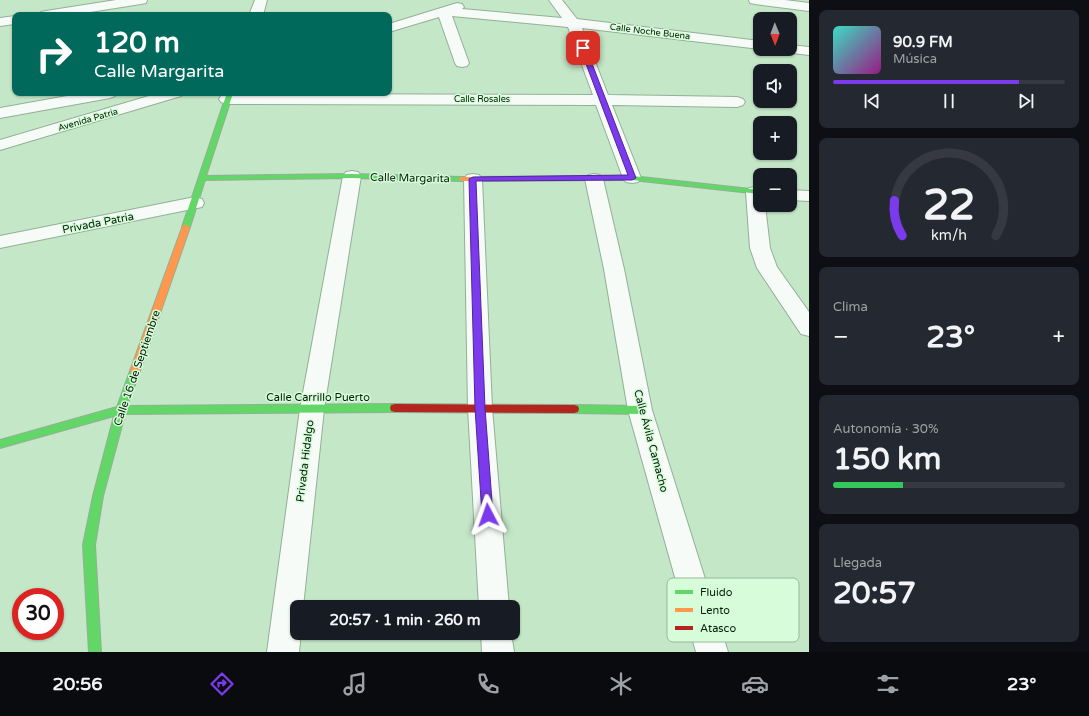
<!DOCTYPE html>
<html lang="es">
<head>
<meta charset="utf-8">
<style>
	body { margin:0; font-family:"Varela Round",sans-serif; background:#242831; color:#f1f3f6; height:100vh; display:flex; flex-direction:column; font-size:15px; white-space:nowrap }
	* { box-sizing:border-box; margin:0 }
	p { font-size:13px; color:#9ea1a6 }
	.icon { flex:none; width:22px; height:22px; fill:none; stroke:currentColor; stroke-width:2; stroke-linecap:round; stroke-linejoin:round }
	.map { position:relative; flex:1; overflow:hidden }
	.sheet { display:flex; flex-direction:column; gap:10px; padding:10px; background:#0d0f14; width:280px }
	.sheet>* { flex:none }
	.hud { position:absolute; left:12px; top:12px; width:380px; height:84px; border-radius:8px; box-shadow:0 1px 3px #0004; background:#00695c; color:#fff; overflow:hidden }
	.needle { width:26px; rotate:179deg }
	.tools { position:absolute; left:753px; top:12px; display:grid; gap:8px }
	.tools a { display:grid; place-items:center; width:44px; height:44px; border-radius:8px; background:#171b24; box-shadow:0 1px 3px #0004; font-size:20px }
	.speed { position:absolute; left:12px; top:588px; display:flex; gap:8px; font-size:20px; font-weight:700; text-align:center }
	.speed>* { display:grid; place-content:center; width:52px; height:52px; border-radius:50%; background:#171b24; box-shadow:0 1px 3px #0004; line-height:1 }
	.speed .limit { border:6px solid #d22; background:#fff; color:#111 }
	.pin { position:absolute; display:grid; place-items:center; width:34px; height:34px; color:#fff; margin:-17px; border-radius:8px; box-shadow:0 2px 6px #0006 }
	.me { position:absolute; width:44px; margin:-22px; rotate:356deg; stroke-linejoin:round; filter:drop-shadow(0 0 3px #0008) }
	.turn { display:flex; align-items:center; gap:14px; height:84px; padding:0 16px; font-size:18px }
	.turn .icon { width:52px; height:52px; stroke-width:2.5 }
	.turn b { display:block; font-size:28px; line-height:34px }
	.big { font-size:30px; font-weight:700; line-height:1.1 }
	.sheet .tile { flex:1; display:flex; flex-direction:column; justify-content:center; gap:6px; min-width:0; padding:0 14px; border-radius:8px; background:#242831 }
	.sheet .dial { align-items:center; gap:0 }
	.dial svg { height:104px; overflow:visible; fill:none; stroke:#363941; stroke-width:7; stroke-linecap:round; text-anchor:middle }
	.dial text { fill:#f1f3f6; stroke:none }
	.song { display:flex; align-items:center; gap:12px }
	.cover { width:48px; height:48px; border-radius:6px; background:linear-gradient(135deg,hsl(170 70% 55%),hsl(310 70% 35%)) }
	.played { height:4px; border-radius:2px; background:linear-gradient(90deg,#7c3aed 80%,#363941 80%) }
	.keys { display:flex; justify-content:space-around; direction:ltr }
	.heat { display:flex; justify-content:space-between; align-items:center; font-size:22px; direction:ltr }
	.charge { height:6px; border-radius:3px; background:linear-gradient(90deg,#34c759 30%,#363941 0) }
	.trip { position:absolute; left:290px; top:600px; width:230px; height:40px; border-radius:8px; background:#171b24; box-shadow:0 1px 3px #0004; font-weight:700; line-height:40px; text-align:center }
	.tabs { display:flex; height:64px; justify-content:space-around; align-items:center; background:#090b0e; color:#9ea1a6 }
	.tabs .icon { width:28px; height:28px }
	.tabs .current { color:#7c3aed }
	.tabs b { font-size:18px; color:#f1f3f6 }
	main { display:flex; flex:1; min-height:0 }
	.map>svg:first-child { display:block }
	.lines { fill:none; stroke-linecap:round; stroke-linejoin:round }
	.street-casing { stroke:#94af97; stroke-width:2 }
	.fast-casing { stroke:#94af97; stroke-width:2 }
	.slow-casing { stroke:#94af97; stroke-width:2 }
	.jam-casing { stroke:#94af97; stroke-width:2 }
	.street { fill:#f6fbf7; fill-rule:evenodd }
	.fast { fill:#63d668; fill-rule:evenodd }
	.slow { fill:#ff974d; fill-rule:evenodd }
	.jam { fill:#b3261e; fill-rule:evenodd }
	.route { fill:#7c3aed; stroke:#51269a }
	.labels { text-anchor:middle; dominant-baseline:central; stroke-width:3; stroke-linejoin:round; paint-order:stroke }
	.far-street-label { font-size:9px; fill:#041d08; stroke:#d6fcd9 }
	.street-label { font-size:11px; fill:#041d08; stroke:#d6fcd9 }
	.key { fill:#d6fcd9; stroke:#97b99a; stroke-width:1 }
	.key-label { font-size:11px; fill:#041d08 }
</style>
</head>
<body>
<main>
<div class="map">
<svg width="809" height="652" viewBox="0 0 809 652">
	<rect width="100%" height="100%" fill="#c4e7c8"/>
	<g class="lines">
		<defs>
			<path id="street" d="M116,0H147L146,3L141,4L71,15H39L41,12L46,11Z
				M255,0H267L263,15H249Z
				M549,0H562L577,19L760,41V49L582,28L608,95L737,97L743,99L745,102L743,105L737,107L612,105L641,178L638,182L632,183L626,182L623,178L596,105L227,104L221,102L219,99L221,96L227,94L593,95L568,27L452,16L469,63L467,66L462,67L457,66L455,63L439,17L389,32V24L457,3L462,4L464,7L462,9L562,18Z
				M749,0H785L809,3V11L755,4L750,3Z
				M15,16V24L0,26V18Z
				M790,45L809,47V55L784,52L782,49H790Z
				M84,93H118L115,96L110,98L0,118V108Z
				M159,93H184L181,96L0,150V140Z
				M352,171L358,172L361,176L324,409L303,607H297V633H301L299,652H267L300,409L343,176L346,172Z
				M473,174L479,175L482,179L492,408L509,607H479L468,408L464,179L467,175Z
				M594,174L600,175L603,179L624,269L652,410L728,652H696L628,410L604,269L585,179L588,175Z
				M755,187L760,188V205H765L770,248L777,267L809,312V336L801,334L757,268L750,248L746,192L749,188Z
				M790,190L809,191V201L790,200Z
				M195,197L202,199L204,203L202,207L0,248V236Z
				M481,633H511L514,652H482Z"/>
			<path id="fast" d="M227,93H233L206,176L352,174L462,177L466,179L462,181L352,178L205,180L190,227L186,229H183L182,227Z
				M612,176H632L760,190V194L632,180H615L611,178Z
				M135,367L138,368L140,371L127,406L395,404L399,405L400,408L399,411L395,412L125,414L103,496L95,545L101,652H89L83,545L93,496L114,416L0,448V440L117,407L130,371L132,368Z
				M574,405L640,406L644,407L645,410L644,413L640,414L574,413L570,412L569,409L570,406Z"/>
			<path id="slow" d="M615,176L619,178L618,180L462,181L458,179L462,177Z
				M183,225H186L190,227L140,371L138,374H132L130,371Z"/>
			<path id="jam" d="M395,404L574,405L578,406L579,409L578,412L574,413L395,412L391,411L390,408L391,405Z"/>
		</defs>
		<use href="#street" class="street-casing"/>
		<use href="#fast" class="fast-casing"/>
		<use href="#slow" class="slow-casing"/>
		<use href="#jam" class="jam-casing"/>
		<use href="#street" class="street"/>
		<use href="#fast" class="fast"/>
		<use href="#slow" class="slow"/>
		<use href="#jam" class="jam"/>
	</g>
	<path class="route" d="M581,47L586,48L636,178L632,180L476,181L485,408L493,515L492,518L488,520L484,518L482,515L475,408L469,179L473,177L628,175L580,48Z"/>
	<g class="labels">
		<g class="far-street-label">
			<text transform="translate(650 32) rotate(7)">Calle Noche Buena</text>
			<text x="482" y="99">Calle Rosales</text>
			<text transform="translate(88 120) rotate(-16)">Avenida Patria</text>
		</g>
		<g class="street-label">
			<text transform="translate(410 178) rotate(1)">Calle Margarita</text>
			<text transform="translate(98 223) rotate(-11)">Privada Patria</text>
			<text transform="translate(137 368) rotate(-71)">Calle 16 de Septiembre</text>
			<text x="318" y="397">Calle Carrillo Puerto</text>
			<text transform="translate(651 441) rotate(75)">Calle Ávila Camacho</text>
			<text transform="translate(305 461) rotate(-83)">Privada Hidalgo</text>
		</g>
	</g>
	<rect x="667" y="578" width="132" height="64" rx="6" class="key"/>
	<rect x="675" y="590" width="18" height="4" fill="#63d668"/>
	<rect x="675" y="608" width="18" height="4" fill="#ff974d"/>
	<rect x="675" y="626" width="18" height="4" fill="#b3261e"/>
	<g class="key-label">
		<text x="700" y="596">Fluido</text>
		<text x="700" y="614">Lento</text>
		<text x="700" y="632">Atasco</text>
	</g>
</svg>
<div class="tools">
<a><svg class="needle" viewBox="-14 -14 28 28"><path d="M0-13l5 13h-10z" fill="#e53935"/><path d="M0 13l5-13h-10z" fill="#9ea1a6"/></svg></a>
<a><svg class="icon" aria-label="sound" viewBox="0 0 24 24"><path d="M4 9h4l5-4v14l-5-4H4zM17 9q2 3 0 6"/></svg></a>
<a>+</a>
<a>−</a>
</div>
<div class="speed"><div class="limit">30</div></div>
<div class="pin" style="left:583px;top:48px;background:#d93025"><svg class="icon" aria-label="arrive" viewBox="0 0 24 24"><path d="M6 21V4h12l-3 4 3 4H6"/></svg></div>
<svg class="me" style="left:488px;top:515px" viewBox="-20 -20 40 40"><path d="M0-17L14 15 0 8-14 15z" fill="#7c3aed" stroke="#fff" stroke-width="4"/></svg>
<div class="trip">20:57 · 1 min · 260 m</div>
<div class="hud">
<div class="turn"><svg class="icon" aria-label="right" viewBox="0 0 24 24"><path d="M7 20v-9h11M14 6l5 5-5 5"/></svg><div><b>120 m</b>Calle Margarita</div></div>
</div>
</div>
<section class="sheet">
<div class="tile">
<div class="song"><i class="cover"></i><div><b>90.9 FM</b><p>Música</p></div></div>
<div class="played"></div>
<div class="keys"><svg class="icon" aria-label="previous" viewBox="0 0 24 24"><path d="M18 5L8 12l10 7zM5 5v14"/></svg><svg class="icon" aria-label="pause" viewBox="0 0 24 24"><path d="M8 5v14M16 5v14"/></svg><svg class="icon" aria-label="next" viewBox="0 0 24 24"><path d="M6 5l10 7-10 7zM19 5v14"/></svg></div>
</div>
<div class="tile dial"><svg viewBox="0 0 100 80">
<path d="M14 69A42 42 0 1 1 86 69"/>
<path d="M14 69A42 42 0 0 1 8 42" stroke="#7c3aed"/>
<text x="50" y="56" font-size="32" font-weight="700">22</text>
<text x="50" y="72" font-size="11">km/h</text>
</svg></div>
<div class="tile"><p>Clima</p>
<div class="heat"><a>−</a><b class="big">23°</b><a>+</a></div>
</div>
<div class="tile"><p>Autonomía · 30%</p><b class="big">150 km</b><div class="charge"></div></div>
<div class="tile"><p>Llegada</p><b class="big">20:57</b></div>
</section>
</main>
<nav class="tabs">
<b>20:56</b>
<svg class="icon current" aria-label="directions" viewBox="0 0 24 24"><path d="M12 3l9 9-9 9-9-9zM9 14v-3h6M13 9l2 2-2 2"/></svg>
<svg class="icon" aria-label="music" viewBox="0 0 24 24"><path d="M9 18V5l10-2v13"/><circle cx="6" cy="18" r="3"/><circle cx="16" cy="16" r="3"/></svg>
<svg class="icon" aria-label="phone" viewBox="0 0 24 24"><path d="M5 4h4l2 5-3 2q2 4 5 5l2-3 5 2v4C11 20 4 13 5 4z"/></svg>
<svg class="icon" aria-label="climate" viewBox="0 0 24 24"><path d="M12 3v18M4 7l16 10M4 17L20 7"/></svg>
<svg class="icon" aria-label="car" viewBox="0 0 24 24"><path d="M5 17H2v-5l4-1 3-4h7l3 4 3 1v5h-3M9 17h6M6 11h13"/><circle cx="7" cy="17" r="2"/><circle cx="17" cy="17" r="2"/></svg>
<svg class="icon" aria-label="filters" viewBox="0 0 24 24"><path d="M4 7h16M4 17h16"/><circle cx="9" cy="7" r="2"/><circle cx="15" cy="17" r="2"/></svg>
<b>23°</b>
</nav>
</body>
</html>
